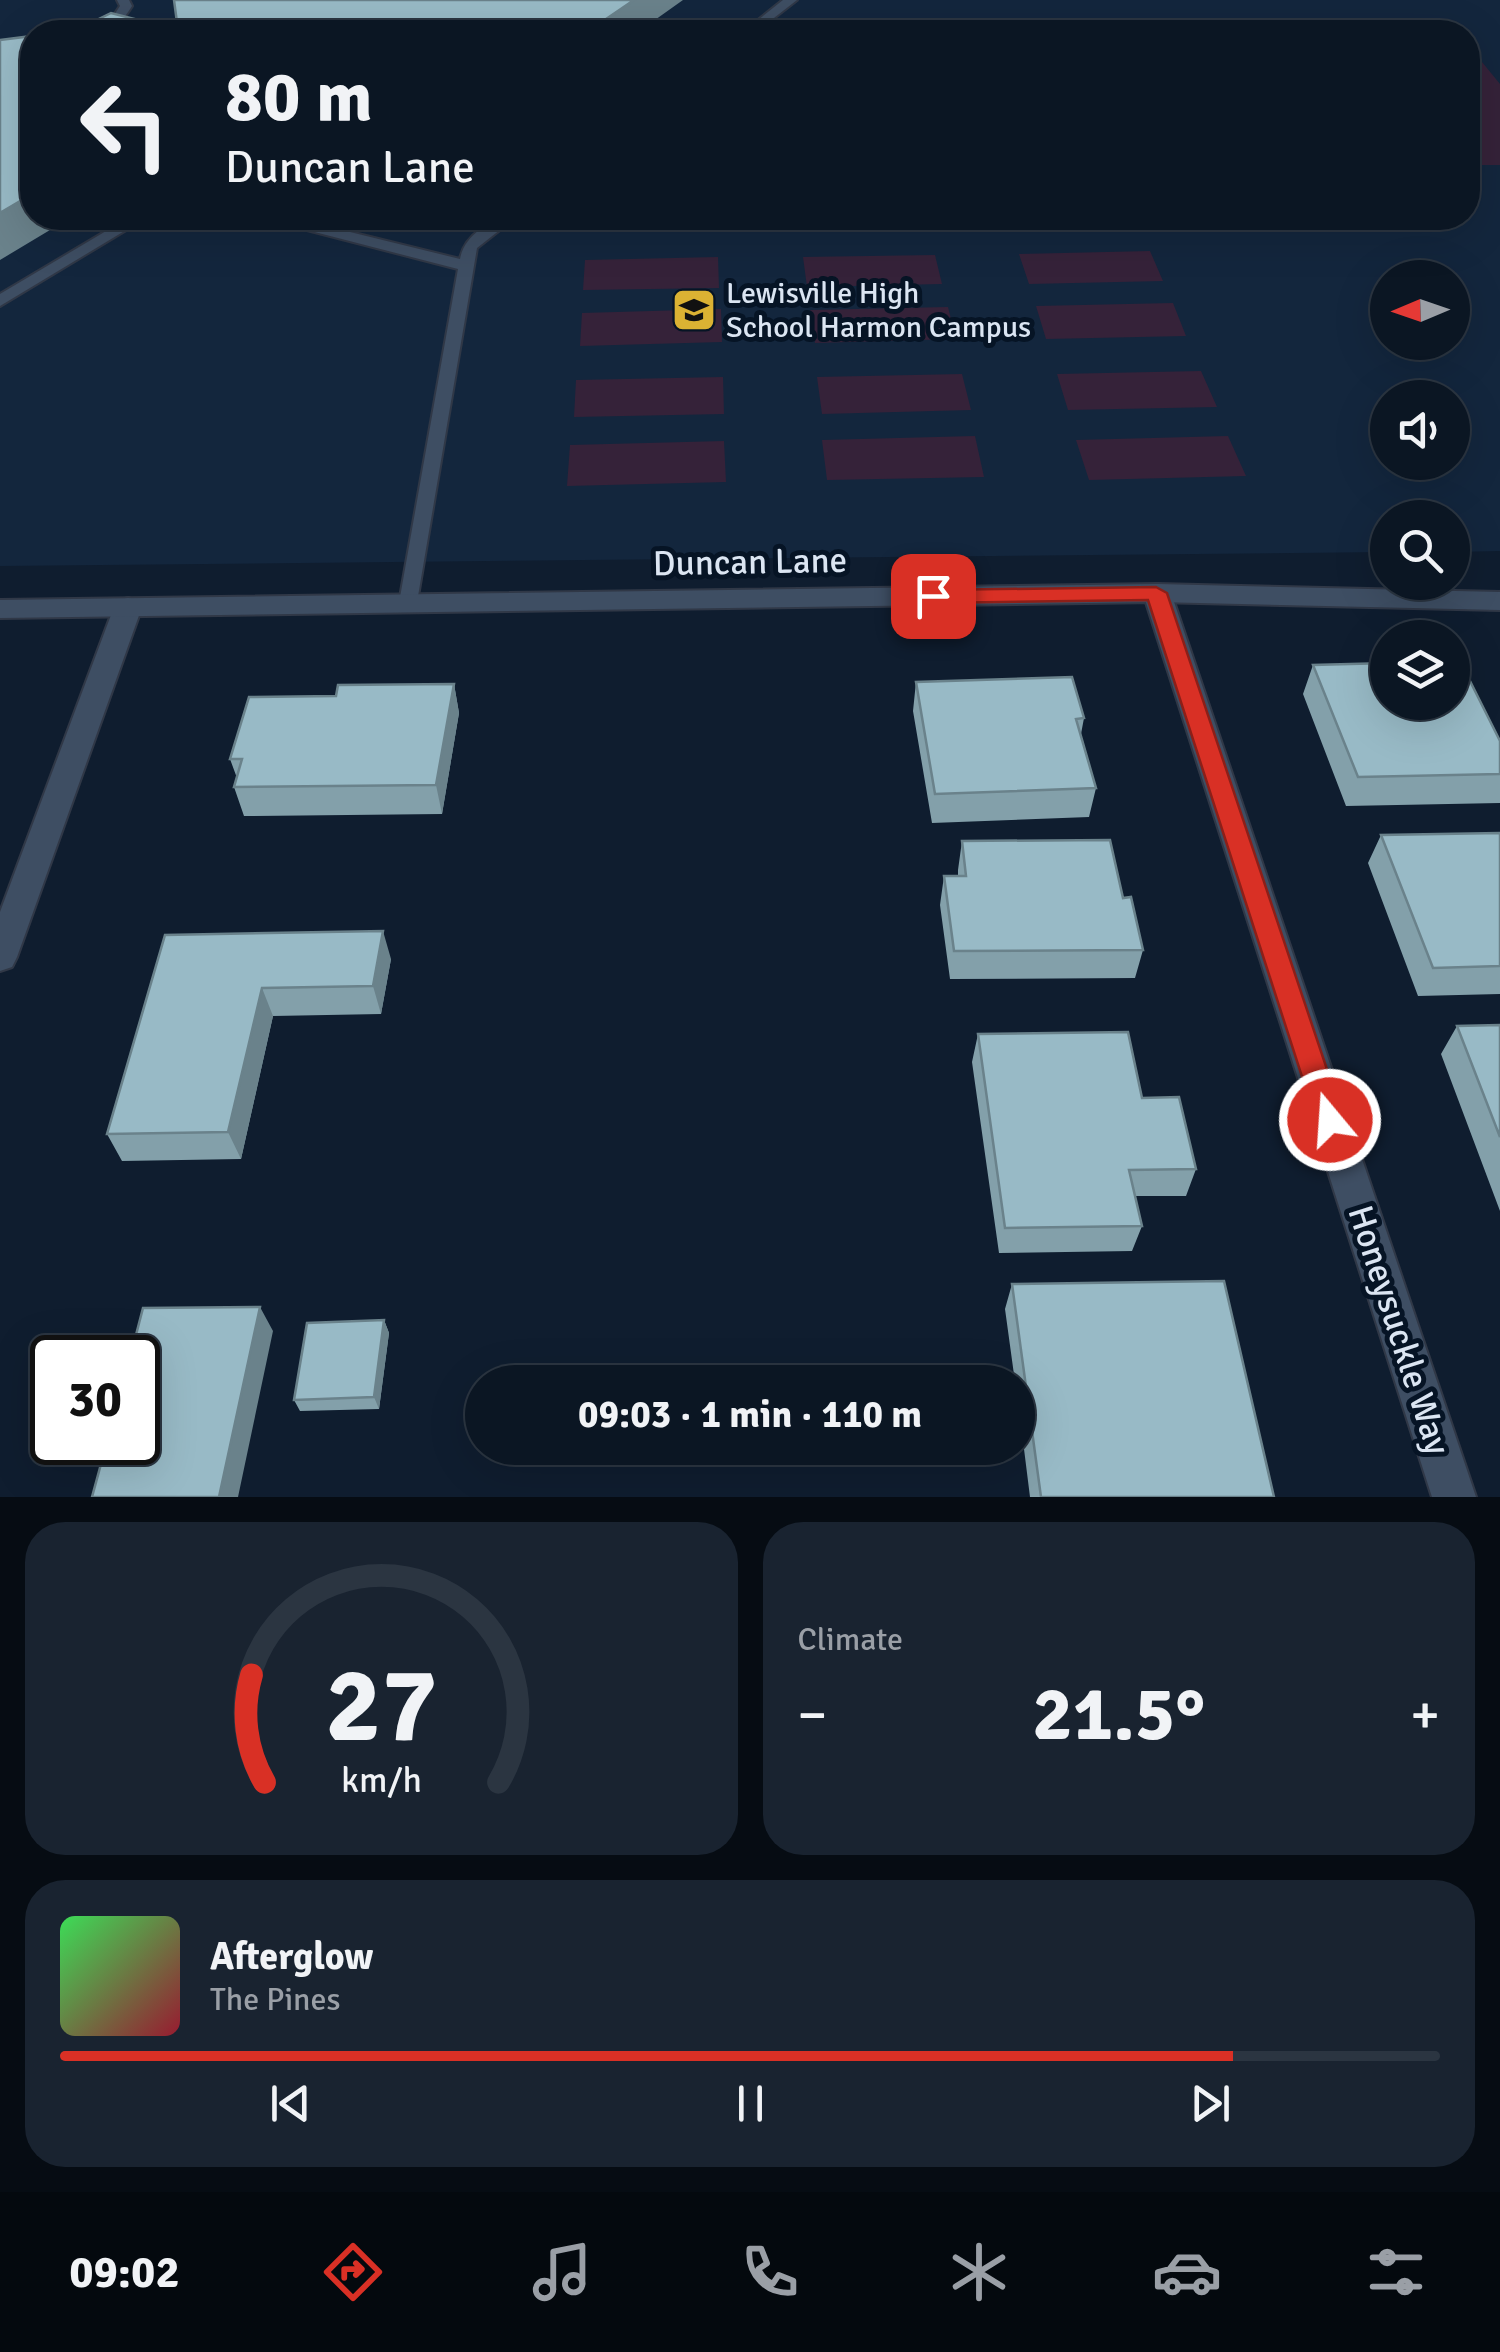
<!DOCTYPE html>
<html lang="en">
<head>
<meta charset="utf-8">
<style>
	body { margin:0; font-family:Signika,sans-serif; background:#192330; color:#f1f3f6; height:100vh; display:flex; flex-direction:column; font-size:38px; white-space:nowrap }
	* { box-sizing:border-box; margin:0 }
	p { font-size:32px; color:#9a9fa6 }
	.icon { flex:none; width:55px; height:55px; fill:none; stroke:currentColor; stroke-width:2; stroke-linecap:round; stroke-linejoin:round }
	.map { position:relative; height:1497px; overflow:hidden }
	.side { display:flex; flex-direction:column; gap:25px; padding:25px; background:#060c13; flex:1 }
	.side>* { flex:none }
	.guide { position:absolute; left:20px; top:20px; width:1460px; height:210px; border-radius:40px; box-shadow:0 10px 40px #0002,0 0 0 2px #2b3541; background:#0b1623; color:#f1f3f6; overflow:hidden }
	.needle { width:65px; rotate:268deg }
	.tools { position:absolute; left:1370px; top:260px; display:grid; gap:20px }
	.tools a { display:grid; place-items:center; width:100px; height:100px; border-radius:50%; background:#0b1623; box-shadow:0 10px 40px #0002,0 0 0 2px #2b3541; font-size:50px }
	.speed { position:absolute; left:30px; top:1335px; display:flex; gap:20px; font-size:50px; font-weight:700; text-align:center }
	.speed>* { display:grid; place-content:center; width:130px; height:130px; border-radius:50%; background:#0b1623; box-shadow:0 10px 40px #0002,0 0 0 2px #2b3541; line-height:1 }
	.speed .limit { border:5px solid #111; border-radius:15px; background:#fff; color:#111 }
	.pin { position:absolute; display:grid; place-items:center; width:85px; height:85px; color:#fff; margin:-42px; border-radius:20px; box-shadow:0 5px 15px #0006 }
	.me { position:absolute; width:110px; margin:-55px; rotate:342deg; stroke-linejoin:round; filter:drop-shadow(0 0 8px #0008) }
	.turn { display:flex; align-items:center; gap:35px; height:210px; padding:0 40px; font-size:45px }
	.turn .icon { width:130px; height:130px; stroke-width:2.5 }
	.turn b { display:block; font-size:70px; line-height:85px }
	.big { font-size:75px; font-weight:800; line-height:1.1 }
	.side .tile { flex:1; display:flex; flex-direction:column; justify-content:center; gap:15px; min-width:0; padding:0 35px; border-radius:40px; background:#192330 }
	.side .dial { align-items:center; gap:0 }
	.dial svg { height:260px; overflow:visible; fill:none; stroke:#2b3541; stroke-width:7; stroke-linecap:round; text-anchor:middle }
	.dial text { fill:#f1f3f6; stroke:none }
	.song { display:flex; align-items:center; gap:30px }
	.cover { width:120px; height:120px; border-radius:15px; background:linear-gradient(135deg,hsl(130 70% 55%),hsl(350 70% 35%)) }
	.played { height:10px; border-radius:5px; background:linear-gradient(90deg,#d93025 85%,#2b3541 85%) }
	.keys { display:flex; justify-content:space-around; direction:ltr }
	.heat { display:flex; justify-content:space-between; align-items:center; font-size:55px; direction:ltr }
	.side .tiles { flex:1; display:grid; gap:25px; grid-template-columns:1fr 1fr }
	.tile:last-child { grid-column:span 2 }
	.trip { position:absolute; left:465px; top:1365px; width:570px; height:100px; border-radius:50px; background:#0b1623; box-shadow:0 10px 40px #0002,0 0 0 2px #2b3541; font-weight:800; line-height:100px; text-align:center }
	.tab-bar { display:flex; height:160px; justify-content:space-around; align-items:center; background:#04090e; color:#9a9fa6 }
	.tab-bar .icon { width:70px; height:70px }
	.tab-bar .on { color:#d93025 }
	.tab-bar b { font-size:45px; color:#f1f3f6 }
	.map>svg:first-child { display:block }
	.built { fill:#13263d; fill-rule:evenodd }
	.green { fill:#352239 }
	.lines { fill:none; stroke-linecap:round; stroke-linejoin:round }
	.service-casing { stroke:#303847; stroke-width:4 }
	.minor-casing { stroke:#303847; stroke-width:4 }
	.tertiary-casing { stroke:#303847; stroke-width:4 }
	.service { fill:#3e4e63; fill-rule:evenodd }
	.minor { fill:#3e4e63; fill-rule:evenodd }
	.tertiary { fill:#3e4e63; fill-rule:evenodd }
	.wall { fill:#83a0aa }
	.shaded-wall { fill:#6a828b }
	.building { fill:#98bac6; stroke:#6a828b; stroke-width:2.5 }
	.route { fill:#d93025; stroke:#8d1f18; stroke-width:2.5 }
	.labels { text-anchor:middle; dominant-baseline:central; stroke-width:10; stroke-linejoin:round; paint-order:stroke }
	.far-poi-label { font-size:30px; fill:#dbe5f2; stroke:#061425; text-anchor:start }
	.street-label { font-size:35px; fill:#dbe5f2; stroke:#061425 }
</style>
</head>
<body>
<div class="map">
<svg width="1500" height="1497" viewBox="0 0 1500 1497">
	<rect width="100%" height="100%" fill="#0f1d2f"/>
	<path class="built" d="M0,0H1500V551L1453,552L1452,518H1388L1387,552L0,566ZM32,32H1468V218H32ZM1388,278H1452V342H1388ZM1388,398H1452V462H1388Z"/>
	<path class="green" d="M1468,62H1482L1500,84V165H1468Z
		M1150,251L1163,281L1029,284L1019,254Z
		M935,255L942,284L807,287L803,257Z
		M718,257L719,288L583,290L585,260Z
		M1173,303L1186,336L1046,339L1036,306Z
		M948,307L956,339L815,343L810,310Z
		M721,309L722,342L580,346L582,313Z
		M1201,371L1217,407L1068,410L1057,374Z
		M962,374L971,410L822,414L817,377Z
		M723,377L724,414L574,417L576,380Z
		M975,436L984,477L827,480L822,440Z
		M1228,436L1246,476L1089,480L1076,440Z
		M724,441L726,482L567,486L570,445Z"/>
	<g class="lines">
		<defs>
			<path id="service" d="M117,0H129L132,6C121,24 112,32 90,32L112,18L120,6Z
				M783,0H797L756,32H743Z
				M128,218H146L0,306V294Z
				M270,218H293L460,259C464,236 491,217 515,218L477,248L416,608L409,610L399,603L458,269L272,221Z"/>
			<path id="minor" d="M1157,584L1167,587L1171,593L1476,1497H1432L1143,593L1147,587Z
				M128,598L138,601L142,607L17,957L12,967L0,971V912L114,607L118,601Z"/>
			<path id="tertiary" d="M1157,584L1500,592V610L1157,602L0,618V600Z"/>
		</defs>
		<use href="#service" class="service-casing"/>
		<use href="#minor" class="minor-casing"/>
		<use href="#tertiary" class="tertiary-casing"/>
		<use href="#service" class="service"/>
		<use href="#minor" class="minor"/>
		<use href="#tertiary" class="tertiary"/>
	</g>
	<path class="wall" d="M1313,665L1500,741V803L1346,806L1303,694Z
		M916,682L1084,718L1081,734L1096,788L1089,817L932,823L913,711Z
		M454,684L459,713L442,814L244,816L234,787L237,778L230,759L336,696Z
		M1500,833V994L1418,996L1368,863L1381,835Z
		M962,841L1123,898L1143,950L1135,978L950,979L940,905L944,876H958V870Z
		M165,935L391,959L381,1014L273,1016L241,1159L122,1161L107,1134Z
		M1500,1025V1211L1441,1054L1457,1026Z
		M978,1034L1142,1098L1196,1169L1186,1196H1135L1142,1226L1132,1251L999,1253L972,1062Z
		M1012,1284L1274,1497H1030L1018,1401V1382H1015L1005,1309Z
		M384,1320L389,1333L379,1409L300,1411L294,1400Z"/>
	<path class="shaded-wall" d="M634,0H683L638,32H587Z
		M32,194V218H70L0,260V213Z
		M454,684L459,713L442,814L436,785Z
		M383,931L391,959L381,1014L373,986Z
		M262,988L273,1016L241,1159L228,1132Z
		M260,1307L273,1331L238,1497H219Z
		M384,1320L389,1333L379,1409L374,1397Z"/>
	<path class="building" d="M174,0H634L587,32H59L74,31L111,13L178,30Z
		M32,36V194L0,213V40Z
		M1460,661L1500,741V774L1358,777L1313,665L1388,663V702H1452V662Z
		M1072,677L1084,718L1076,719L1096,788L935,794L916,682Z
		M454,684L436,785L234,787L242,759H230L249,697L336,696L338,685Z
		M1500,833V966L1433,968L1381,835Z
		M1110,840L1123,898L1131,897L1143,950L954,951L944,876H966L962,841Z
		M383,931L373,986L262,988L228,1132L107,1134L165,935Z
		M1500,1025V1137L1457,1026Z
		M1128,1032L1142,1098L1179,1097L1196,1169L1129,1170L1142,1226L1005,1228L978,1034Z
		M1224,1281L1274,1497H1041L1012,1284Z
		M260,1307L219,1497H92L107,1442H138V1358H130L143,1308Z
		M384,1320L374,1397L294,1400L307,1323Z"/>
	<path class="route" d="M1156,587L1167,593L1344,1120L1340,1129L1330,1133L1320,1129L1316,1120L1148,600L933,603L923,596L933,590Z"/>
	<defs>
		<symbol id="school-square" viewBox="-11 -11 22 22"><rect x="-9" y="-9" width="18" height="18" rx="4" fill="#dbb233" stroke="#061425"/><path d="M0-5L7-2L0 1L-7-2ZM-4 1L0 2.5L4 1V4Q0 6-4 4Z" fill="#111"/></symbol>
	</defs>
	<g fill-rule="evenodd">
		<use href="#school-square" x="669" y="285" width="50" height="50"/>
	</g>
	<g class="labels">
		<g class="far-poi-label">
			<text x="726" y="293">Lewisville High<tspan x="726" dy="34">School Harmon Campus</tspan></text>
		</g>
		<g class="street-label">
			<text transform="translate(750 562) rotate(-1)">Duncan Lane</text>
			<text transform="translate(1399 1330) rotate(72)">Honeysuckle Way</text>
		</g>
	</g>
</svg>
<div class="tools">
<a><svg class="needle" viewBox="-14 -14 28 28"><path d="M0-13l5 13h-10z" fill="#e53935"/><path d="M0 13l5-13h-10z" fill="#9a9fa6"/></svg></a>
<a><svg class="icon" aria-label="sound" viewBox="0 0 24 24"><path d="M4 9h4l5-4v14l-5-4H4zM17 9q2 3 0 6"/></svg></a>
<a><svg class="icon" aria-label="search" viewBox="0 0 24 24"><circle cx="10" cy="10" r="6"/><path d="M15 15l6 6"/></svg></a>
<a><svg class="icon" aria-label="layers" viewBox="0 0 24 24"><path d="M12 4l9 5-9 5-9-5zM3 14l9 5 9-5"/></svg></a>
</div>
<div class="speed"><div class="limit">30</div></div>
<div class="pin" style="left:933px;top:596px;background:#d93025"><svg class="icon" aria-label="arrive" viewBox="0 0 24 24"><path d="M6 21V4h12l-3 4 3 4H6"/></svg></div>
<svg class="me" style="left:1330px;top:1120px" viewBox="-20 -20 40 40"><circle r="17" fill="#d93025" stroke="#fff" stroke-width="3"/><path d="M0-11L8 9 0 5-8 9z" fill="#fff"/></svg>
<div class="trip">09:03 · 1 min · 110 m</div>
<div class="guide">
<div class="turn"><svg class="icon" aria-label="left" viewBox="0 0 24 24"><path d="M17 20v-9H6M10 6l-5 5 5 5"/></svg><div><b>80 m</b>Duncan Lane</div></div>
</div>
</div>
<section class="side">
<div class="tiles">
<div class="tile dial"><svg viewBox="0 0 100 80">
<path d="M14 69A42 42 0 1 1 86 69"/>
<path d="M14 69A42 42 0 0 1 10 36" stroke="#d93025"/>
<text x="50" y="56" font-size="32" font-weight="700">27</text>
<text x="50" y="72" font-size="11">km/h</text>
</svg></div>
<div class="tile"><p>Climate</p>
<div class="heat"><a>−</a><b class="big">21.5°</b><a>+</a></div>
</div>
<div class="tile">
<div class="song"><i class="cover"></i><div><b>Afterglow</b><p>The Pines</p></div></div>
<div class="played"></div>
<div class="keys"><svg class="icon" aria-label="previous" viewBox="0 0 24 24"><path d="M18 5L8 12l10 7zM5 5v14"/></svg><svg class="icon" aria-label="pause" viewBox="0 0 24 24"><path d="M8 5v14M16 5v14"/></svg><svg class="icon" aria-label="next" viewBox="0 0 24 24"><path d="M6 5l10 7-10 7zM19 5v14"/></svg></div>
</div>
</div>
</section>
<nav class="tab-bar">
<b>09:02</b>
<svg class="icon on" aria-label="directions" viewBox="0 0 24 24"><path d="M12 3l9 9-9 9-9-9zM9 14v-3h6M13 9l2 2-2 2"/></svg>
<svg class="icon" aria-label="music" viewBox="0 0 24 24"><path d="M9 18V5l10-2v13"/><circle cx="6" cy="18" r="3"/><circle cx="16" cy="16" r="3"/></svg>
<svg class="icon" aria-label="phone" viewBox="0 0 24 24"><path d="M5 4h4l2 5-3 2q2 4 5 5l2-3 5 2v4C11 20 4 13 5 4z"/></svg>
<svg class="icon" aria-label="climate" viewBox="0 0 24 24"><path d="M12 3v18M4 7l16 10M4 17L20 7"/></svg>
<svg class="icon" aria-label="car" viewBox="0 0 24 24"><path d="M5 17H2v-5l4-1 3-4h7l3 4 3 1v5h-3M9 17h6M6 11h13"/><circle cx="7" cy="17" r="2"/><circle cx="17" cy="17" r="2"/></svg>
<svg class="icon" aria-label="filters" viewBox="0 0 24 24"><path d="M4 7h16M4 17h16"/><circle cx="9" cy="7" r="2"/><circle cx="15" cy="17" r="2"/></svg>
</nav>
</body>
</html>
